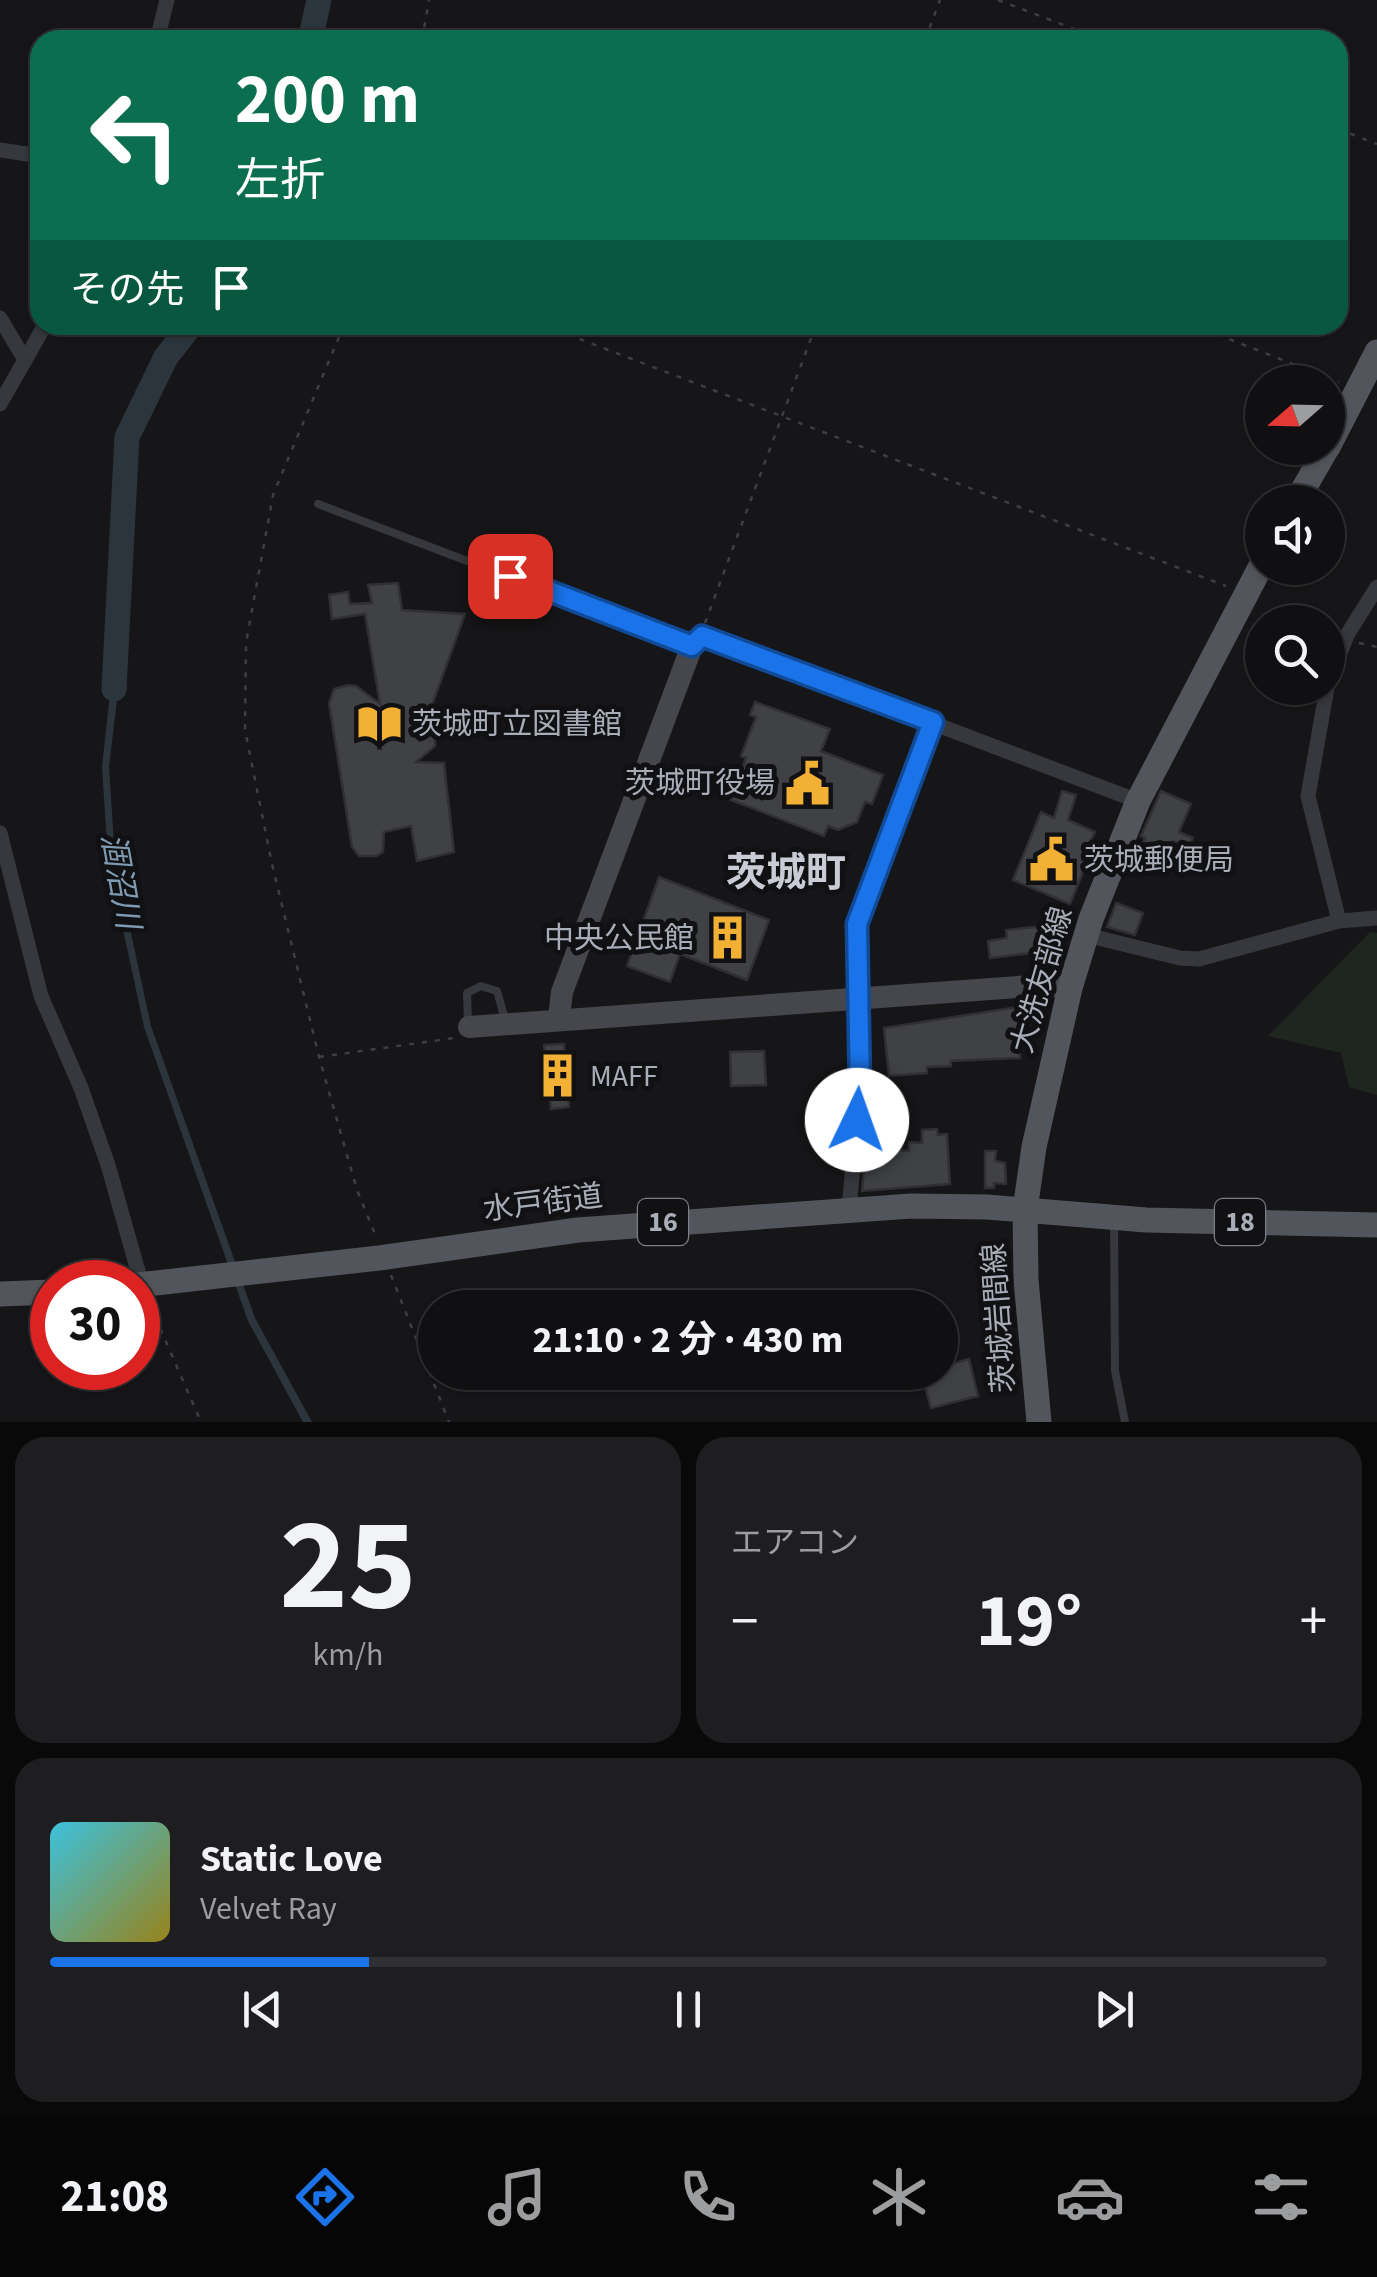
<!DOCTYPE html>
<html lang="ja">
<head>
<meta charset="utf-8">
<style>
	body { margin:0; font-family:"Source Sans 3","Noto Sans JP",sans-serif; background:#1e1e20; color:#f1f3f6; height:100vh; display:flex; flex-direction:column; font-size:38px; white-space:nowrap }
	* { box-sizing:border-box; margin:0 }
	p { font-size:32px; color:#9c9d9f }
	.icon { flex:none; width:55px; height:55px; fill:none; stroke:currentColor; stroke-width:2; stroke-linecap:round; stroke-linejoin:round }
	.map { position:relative; height:1422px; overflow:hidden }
	.details { display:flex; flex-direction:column; gap:15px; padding:15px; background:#09090a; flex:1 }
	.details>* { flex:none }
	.hud { position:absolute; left:30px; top:30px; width:1318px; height:305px; border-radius:30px; box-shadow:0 2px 8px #0004,0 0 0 2px #303032; background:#0b6e4f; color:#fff; overflow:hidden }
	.needle { width:65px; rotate:250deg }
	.fabs { position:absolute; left:1245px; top:365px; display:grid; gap:20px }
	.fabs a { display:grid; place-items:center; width:100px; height:100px; border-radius:50%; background:#101012; box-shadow:0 2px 8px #0004,0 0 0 2px #303032; font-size:50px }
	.speed { position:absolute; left:30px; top:1260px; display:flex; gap:20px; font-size:50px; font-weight:700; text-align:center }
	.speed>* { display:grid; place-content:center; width:130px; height:130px; border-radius:50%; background:#101012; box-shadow:0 2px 8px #0004,0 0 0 2px #303032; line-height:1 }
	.speed .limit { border:15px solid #d22; background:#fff; color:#111 }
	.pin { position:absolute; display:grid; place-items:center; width:85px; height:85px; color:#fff; margin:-42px; border-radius:20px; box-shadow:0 5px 15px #0006 }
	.me { position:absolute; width:110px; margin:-55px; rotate:3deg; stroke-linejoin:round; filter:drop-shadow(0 0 8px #0008) }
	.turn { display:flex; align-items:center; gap:35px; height:210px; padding:0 40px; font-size:45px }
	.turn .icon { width:130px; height:130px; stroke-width:2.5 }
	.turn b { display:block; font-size:70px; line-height:85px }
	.then { display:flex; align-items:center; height:95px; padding:0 40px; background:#0003; gap:20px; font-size:38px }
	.big { font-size:75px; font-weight:700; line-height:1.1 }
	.details .tile { flex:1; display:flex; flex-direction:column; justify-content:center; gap:15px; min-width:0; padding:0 35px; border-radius:30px; background:#1e1e20 }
	.details .dial { align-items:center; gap:0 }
	.dial b { font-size:130px; line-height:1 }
	.song { display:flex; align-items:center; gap:30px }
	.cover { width:120px; height:120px; border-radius:15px; background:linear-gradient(135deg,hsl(190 70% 55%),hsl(50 70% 35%)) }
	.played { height:10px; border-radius:5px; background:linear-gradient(90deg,#1a73e8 25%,#303032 25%) }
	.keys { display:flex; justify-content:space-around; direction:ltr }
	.heat { display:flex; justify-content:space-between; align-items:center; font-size:55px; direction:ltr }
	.details .tiles { flex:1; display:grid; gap:15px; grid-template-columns:1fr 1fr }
	.tile:last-child { grid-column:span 2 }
	.trip { position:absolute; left:418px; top:1290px; width:540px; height:100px; border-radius:50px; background:#101012; box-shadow:0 2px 8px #0004,0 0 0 2px #303032; font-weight:700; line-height:100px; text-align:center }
	.menu { display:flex; height:160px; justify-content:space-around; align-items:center; background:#060607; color:#9c9d9f }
	.menu .icon { width:70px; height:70px }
	.menu .current { color:#1a73e8 }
	.menu b { font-size:45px; color:#f1f3f6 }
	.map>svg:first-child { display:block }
	.green { fill:#1e261f }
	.water { fill:#2c353c }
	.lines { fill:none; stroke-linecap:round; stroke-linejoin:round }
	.river { stroke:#2c353c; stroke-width:25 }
	.building { fill:#404145; stroke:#303034; stroke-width:2.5 }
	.path { stroke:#3d3f44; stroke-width:2.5; stroke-dasharray:5 8; stroke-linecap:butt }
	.lane { stroke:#37383d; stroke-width:8 }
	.street { stroke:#37383d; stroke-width:15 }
	.secondary { stroke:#45474d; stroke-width:22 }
	.primary { stroke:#53555c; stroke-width:25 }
	.route-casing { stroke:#114b97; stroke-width:25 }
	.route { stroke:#1a73e8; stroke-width:18 }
	.labels { text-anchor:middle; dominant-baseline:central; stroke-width:10; stroke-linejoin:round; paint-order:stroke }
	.shield { fill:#111113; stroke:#7b7e86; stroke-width:2.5 }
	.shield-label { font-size:28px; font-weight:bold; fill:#a8adb8 }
	.poi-label { font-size:30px; fill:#a8adb8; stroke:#111113; text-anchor:start }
	.street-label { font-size:30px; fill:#a8adb8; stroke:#111113 }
	.water-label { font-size:32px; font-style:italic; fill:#7f9bb3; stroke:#111113 }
	.district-label { font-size:40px; font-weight:bold; fill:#c9ccd4; stroke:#111113 }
</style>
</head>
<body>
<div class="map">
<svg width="1377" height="1422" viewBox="0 0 1377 1422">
	<rect width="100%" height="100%" fill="#161618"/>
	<path class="green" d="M1370,932L1377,933V1095L1349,1087L1341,1053L1268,1036Z"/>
	<path class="water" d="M114,656L122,657L109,767L115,859L151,1026L255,1318L312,1422H303L248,1321L144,1027L108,859L102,767Z"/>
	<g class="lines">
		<path class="river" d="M310,40L319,0
			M114,689L127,437L166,357L191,325"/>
	</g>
	<path class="building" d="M398,583L402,610L465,614L427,719L435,737V746L416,762L444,763L454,852L417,861L411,826L384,832L383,852L376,856H359L352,847L329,703L334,689L348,685L356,686L380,704L365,614L332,619L329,595L348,592L350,604L372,603L368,585Z
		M755,702L830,729L821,751L883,775L872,804L865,802L857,822L838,830L828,826L824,836L731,800L746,758L741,756L756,717L750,715Z
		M1062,791L1076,795L1068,820L1095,832L1082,860L1087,862L1070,904L1013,880L1041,812L1054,818Z
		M1161,791L1191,804L1179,832L1193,838L1188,849L1173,841L1162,866L1138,854L1145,838L1141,836Z
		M659,877L769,920L747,980L680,954L670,982L627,966Z
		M1116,903L1143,913L1135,935L1107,927Z
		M1043,926L1046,951L990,958L988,941L1007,938L1006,930Z
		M1018,1007L1020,1058L951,1061V1066L927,1067V1073L889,1076L884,1028Z
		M564,1044L569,1107L551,1109L544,1045Z
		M764,1051L766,1085L731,1086L730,1052Z
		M937,1129L938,1135L947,1134L950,1184L862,1191L866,1148L909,1151V1142L922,1143V1130Z
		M985,1151H996L995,1161L1005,1163L1006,1184L994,1183V1188H985Z
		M969,1359L978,1396L931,1408L921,1372H940V1367Z"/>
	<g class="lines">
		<path class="path" d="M998,0L1103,40
			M449,34L464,40
			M422,40L429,0
			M925,40L940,0
			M1338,129L1377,144
			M344,325L273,495L246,643L245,730L272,864L319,1057L357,1190L377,1239
			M543,325L1226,586
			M1193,325L1339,382
			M1288,615L1310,622
			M705,623L816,325
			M1359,643L1377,647
			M319,1057L454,1038
			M391,1275L449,1422
			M150,1305L201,1422"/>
		<path class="lane" d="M318,504L687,645
			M858,994L857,924L933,722
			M468,1022L467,993L481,986L497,991L506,1023
			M1114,1223L1115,1371L1125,1422"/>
		<path class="street" d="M157,40L167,0
			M0,150L40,156
			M0,318L25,360
			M0,404L45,325
			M692,646L702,636L1138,801
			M1328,685L1347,635L1377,587
			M1327,688L1308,796L1339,921
			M0,833L41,996L81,1088L108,1165L142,1285
			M1086,935L1180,958L1199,959L1339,921L1377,918
			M849,1209L860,1089L858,999"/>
		<path class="secondary" d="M559,1018L562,992L692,646
			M469,1027L1045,985L1070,988"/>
		<path class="primary" d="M1328,447L1377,352
			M1296,502L1327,448
			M138,1285L379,1258L578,1230L911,1206L987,1207L1146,1220L1377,1225
			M0,1294L52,1292
			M1039,1422L1026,1280L1025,1210L1034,1147L1070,988L1091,919L1138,801L1262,564"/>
	</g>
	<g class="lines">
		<defs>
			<path id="route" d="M510,576L692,646L702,636L933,722L857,924L860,1090L857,1120"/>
		</defs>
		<use href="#route" class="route-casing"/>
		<use href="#route" class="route"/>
	</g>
	<defs>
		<symbol id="library-bare" viewBox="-9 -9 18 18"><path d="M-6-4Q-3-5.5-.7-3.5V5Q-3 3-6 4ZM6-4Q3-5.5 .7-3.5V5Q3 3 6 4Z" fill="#f2b134" stroke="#111113" stroke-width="2.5" paint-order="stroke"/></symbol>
		<symbol id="civic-bare" viewBox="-9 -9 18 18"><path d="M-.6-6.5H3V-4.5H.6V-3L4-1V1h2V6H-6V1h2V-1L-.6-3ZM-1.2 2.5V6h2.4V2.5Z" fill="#f2b134" stroke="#111113" stroke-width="2.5" paint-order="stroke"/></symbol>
		<symbol id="building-bare" viewBox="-9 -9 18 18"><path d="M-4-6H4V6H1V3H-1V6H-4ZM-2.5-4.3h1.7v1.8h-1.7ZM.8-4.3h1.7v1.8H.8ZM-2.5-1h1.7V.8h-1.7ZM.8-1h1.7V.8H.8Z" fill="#f2b134" stroke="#111113" stroke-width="2.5" paint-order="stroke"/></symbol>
	</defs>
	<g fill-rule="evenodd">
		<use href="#library-bare" x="348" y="692" width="63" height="63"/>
		<use href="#civic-bare" x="776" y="752" width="63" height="63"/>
		<use href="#civic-bare" x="1020" y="828" width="63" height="63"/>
		<use href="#building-bare" x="696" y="906" width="63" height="63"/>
		<use href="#building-bare" x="526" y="1044" width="63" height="63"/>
	</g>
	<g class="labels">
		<g class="shield">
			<rect x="638" y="1199" width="50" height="46" rx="8"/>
			<rect x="1215" y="1199" width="50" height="46" rx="8"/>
		</g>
		<g class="shield-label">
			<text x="663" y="1222">16</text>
			<text x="1240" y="1222">18</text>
		</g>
		<g class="poi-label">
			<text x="412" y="724">茨城町立図書館</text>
			<text x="775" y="783" text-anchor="end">茨城町役場</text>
			<text x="1084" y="860">茨城郵便局</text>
			<text x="694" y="938" text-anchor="end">中央公民館</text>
			<text x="590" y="1076">MAFF</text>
		</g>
		<g class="street-label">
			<text transform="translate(1042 980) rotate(-74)">大洗友部線</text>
			<text transform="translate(543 1203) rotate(-7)">水戸街道</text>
			<text transform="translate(999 1318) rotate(-94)">茨城岩間線</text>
		</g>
		<g class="water-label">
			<text transform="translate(120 881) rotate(80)">涸沼川</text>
		</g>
		<g class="district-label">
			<text x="786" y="873">茨城町</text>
		</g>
	</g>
</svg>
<div class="fabs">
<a><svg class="needle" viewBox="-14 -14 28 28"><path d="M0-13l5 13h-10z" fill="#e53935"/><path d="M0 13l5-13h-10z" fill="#9c9d9f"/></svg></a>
<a><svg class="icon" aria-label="sound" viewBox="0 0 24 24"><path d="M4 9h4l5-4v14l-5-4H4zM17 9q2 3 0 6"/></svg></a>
<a><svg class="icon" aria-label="search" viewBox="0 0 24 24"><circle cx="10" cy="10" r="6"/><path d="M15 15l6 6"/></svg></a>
</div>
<div class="speed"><div class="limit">30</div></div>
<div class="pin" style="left:510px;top:576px;background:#d93025"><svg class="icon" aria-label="arrive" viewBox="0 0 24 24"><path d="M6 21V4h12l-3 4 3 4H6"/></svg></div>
<svg class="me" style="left:857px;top:1120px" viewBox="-20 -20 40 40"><circle r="19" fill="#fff"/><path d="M0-13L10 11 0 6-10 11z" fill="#1a73e8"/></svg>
<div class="trip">21:10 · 2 分 · 430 m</div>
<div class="hud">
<div class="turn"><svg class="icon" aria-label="left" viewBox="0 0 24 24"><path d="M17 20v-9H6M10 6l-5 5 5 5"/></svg><div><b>200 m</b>左折</div></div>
<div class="then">その先<svg class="icon" aria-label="arrive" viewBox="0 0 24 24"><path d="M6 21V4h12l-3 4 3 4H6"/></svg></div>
</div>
</div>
<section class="details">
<div class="tiles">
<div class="tile dial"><b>25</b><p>km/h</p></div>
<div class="tile"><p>エアコン</p>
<div class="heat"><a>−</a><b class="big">19°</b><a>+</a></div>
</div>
<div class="tile">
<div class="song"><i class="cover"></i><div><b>Static Love</b><p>Velvet Ray</p></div></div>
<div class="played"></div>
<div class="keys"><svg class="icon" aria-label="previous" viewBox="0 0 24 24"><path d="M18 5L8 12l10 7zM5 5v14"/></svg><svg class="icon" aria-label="pause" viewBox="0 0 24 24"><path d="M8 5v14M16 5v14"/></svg><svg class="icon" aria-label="next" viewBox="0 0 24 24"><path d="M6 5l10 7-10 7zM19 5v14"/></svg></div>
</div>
</div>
</section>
<nav class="menu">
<b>21:08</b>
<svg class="icon current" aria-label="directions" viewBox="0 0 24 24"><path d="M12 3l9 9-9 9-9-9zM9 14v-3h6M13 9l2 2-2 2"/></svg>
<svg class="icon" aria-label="music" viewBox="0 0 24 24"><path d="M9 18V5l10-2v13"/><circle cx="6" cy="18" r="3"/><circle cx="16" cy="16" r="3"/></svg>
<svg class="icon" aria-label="phone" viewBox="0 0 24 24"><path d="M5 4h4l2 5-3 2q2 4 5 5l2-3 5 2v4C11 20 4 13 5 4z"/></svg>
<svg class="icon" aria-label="climate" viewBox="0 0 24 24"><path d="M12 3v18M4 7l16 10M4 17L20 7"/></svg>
<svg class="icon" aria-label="car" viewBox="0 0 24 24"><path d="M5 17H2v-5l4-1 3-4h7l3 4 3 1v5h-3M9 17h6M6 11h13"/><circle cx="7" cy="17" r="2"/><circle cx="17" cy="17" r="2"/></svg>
<svg class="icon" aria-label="filters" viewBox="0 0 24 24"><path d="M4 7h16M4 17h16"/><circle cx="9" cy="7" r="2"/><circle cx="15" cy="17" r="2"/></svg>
</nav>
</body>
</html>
